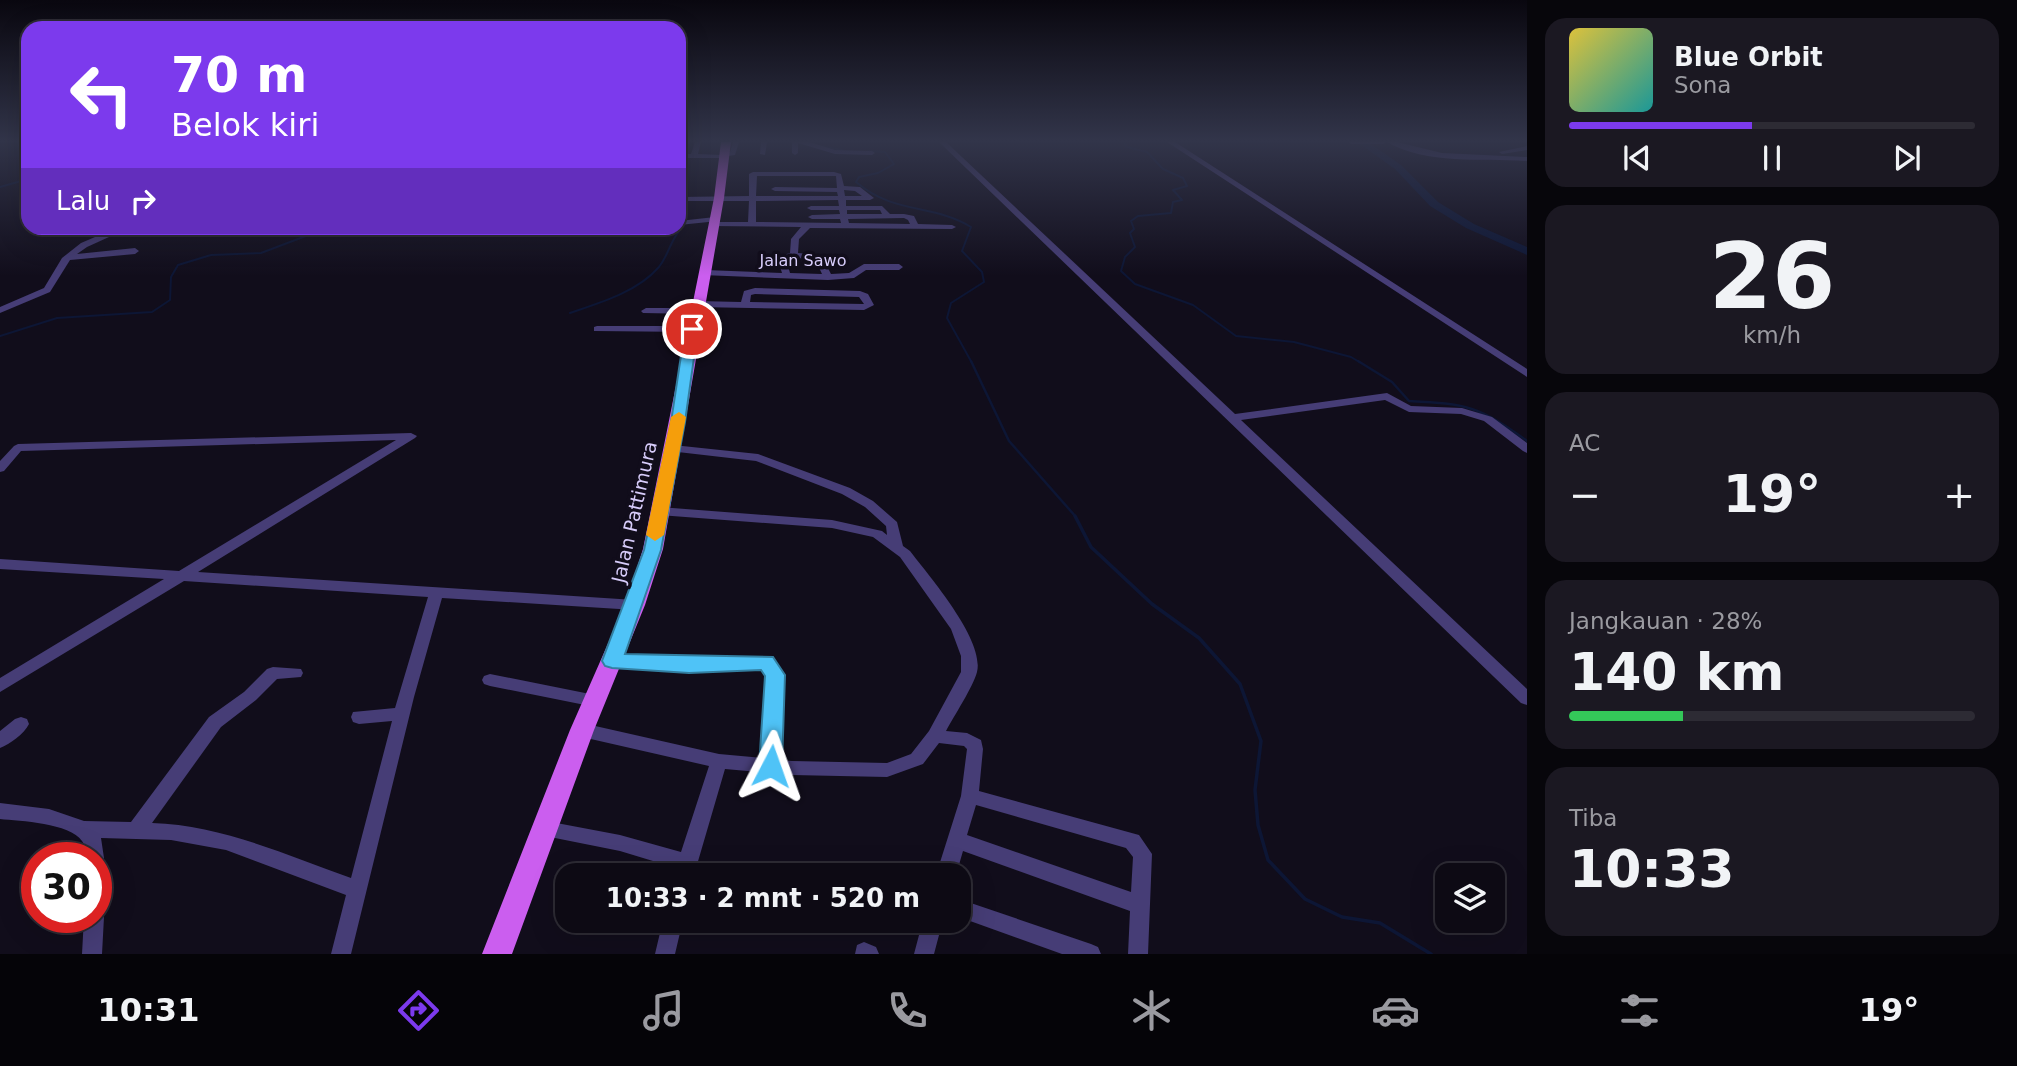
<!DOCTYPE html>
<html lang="id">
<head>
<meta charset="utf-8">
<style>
	body { margin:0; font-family:"DejaVu Sans",sans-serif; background:#1b1822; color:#f1f3f6; height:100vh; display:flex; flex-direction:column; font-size:26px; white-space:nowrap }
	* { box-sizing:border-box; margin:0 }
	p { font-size:23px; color:#9a9aa0 }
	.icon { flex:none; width:38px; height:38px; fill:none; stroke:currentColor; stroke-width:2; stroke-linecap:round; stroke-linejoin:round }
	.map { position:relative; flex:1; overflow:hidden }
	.sheet { display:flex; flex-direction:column; gap:18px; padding:18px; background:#07060b; width:490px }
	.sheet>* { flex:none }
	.guide { position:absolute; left:21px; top:21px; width:665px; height:214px; border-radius:21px; box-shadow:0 7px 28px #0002,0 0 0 2px #2d2b34; background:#7c3aed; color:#fff; overflow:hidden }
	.buttons { position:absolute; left:1435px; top:863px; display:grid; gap:14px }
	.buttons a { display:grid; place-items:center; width:70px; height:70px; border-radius:14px; background:#0d0a14; box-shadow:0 7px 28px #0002,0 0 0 2px #2d2b34; font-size:35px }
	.speed { position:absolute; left:21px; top:842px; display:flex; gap:14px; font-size:35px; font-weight:700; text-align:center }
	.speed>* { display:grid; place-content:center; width:91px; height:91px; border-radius:50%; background:#0d0a14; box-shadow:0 7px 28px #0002,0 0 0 2px #2d2b34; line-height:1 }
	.speed .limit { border:10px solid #d22; background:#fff; color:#111 }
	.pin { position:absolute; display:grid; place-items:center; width:60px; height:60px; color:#fff; margin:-30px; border:4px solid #fff; border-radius:50%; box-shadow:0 2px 7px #0007 }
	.me { position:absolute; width:77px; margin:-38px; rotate:4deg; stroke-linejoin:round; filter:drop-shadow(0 0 5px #0008) }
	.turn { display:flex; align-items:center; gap:24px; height:147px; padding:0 35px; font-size:32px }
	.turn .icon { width:91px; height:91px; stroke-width:2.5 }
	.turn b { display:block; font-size:49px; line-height:60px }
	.then { display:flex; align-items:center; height:66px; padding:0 35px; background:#0003; gap:14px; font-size:26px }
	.big { font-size:52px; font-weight:700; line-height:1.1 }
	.sheet .widget { flex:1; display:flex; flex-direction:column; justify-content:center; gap:10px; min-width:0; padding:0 24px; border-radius:21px; background:#1b1822 }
	.sheet .dial { align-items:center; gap:0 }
	.dial b { font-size:91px; line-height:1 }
	.song { display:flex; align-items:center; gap:21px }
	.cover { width:84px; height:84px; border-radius:10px; background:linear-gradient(135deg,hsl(50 70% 55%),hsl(180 70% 35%)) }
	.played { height:7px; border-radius:4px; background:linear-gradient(90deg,#7c3aed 45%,#2d2b34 45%) }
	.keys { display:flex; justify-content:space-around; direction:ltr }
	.heat { display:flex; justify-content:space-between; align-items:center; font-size:38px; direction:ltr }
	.charge { height:10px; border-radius:5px; background:linear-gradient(90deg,#34c759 28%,#2d2b34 0) }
	.trip { position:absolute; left:555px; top:863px; width:416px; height:70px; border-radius:21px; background:#0d0a14; box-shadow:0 7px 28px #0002,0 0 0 2px #2d2b34; font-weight:700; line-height:70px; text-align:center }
	.tabs { display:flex; height:112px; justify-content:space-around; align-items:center; background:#050408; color:#9a9aa0 }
	.tabs .icon { width:49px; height:49px }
	.tabs .active { color:#7c3aed }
	.tabs b { font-size:32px; color:#f1f3f6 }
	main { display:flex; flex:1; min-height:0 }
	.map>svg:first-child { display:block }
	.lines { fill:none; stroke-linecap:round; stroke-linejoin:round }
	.stream-far2 { stroke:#0d1635; stroke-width:2 }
	.stream-far1 { stroke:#0d1635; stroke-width:2.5 }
	.stream { stroke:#0d1635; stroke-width:3.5 }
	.river { fill:#0d1635; fill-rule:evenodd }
	.street { fill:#463d76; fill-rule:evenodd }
	.primary { fill:#cb5eef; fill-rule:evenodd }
	.route { fill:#4fc3f7; stroke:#337fa1; stroke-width:2 }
	.slow { fill:#f59e0b }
	.labels { text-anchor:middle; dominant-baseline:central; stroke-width:7; stroke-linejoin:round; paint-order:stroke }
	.far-street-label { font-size:16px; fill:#d7ccfa; stroke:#110d1b }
	.street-label { font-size:19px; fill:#d7ccfa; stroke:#110d1b }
</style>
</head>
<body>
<main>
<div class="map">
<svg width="1527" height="954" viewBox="0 0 1527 954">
	<rect width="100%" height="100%" fill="#110d1b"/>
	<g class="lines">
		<path class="stream-far2" d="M1123,142L1127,147L1147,152L1163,169L1183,178L1187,186L1173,190L1182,200L1173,202L1171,213L1138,216L1131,221L1134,229L1130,233L1135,247L1125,257L1121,271L1135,284L1193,305L1236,336L1294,342L1351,357L1361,363
			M821,146L842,150
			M869,151L885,152L894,164L878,173L859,177L856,182C895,215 931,203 971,227L962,251L982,272L984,282L951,303L947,318L972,363
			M0,187L28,179
			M679,199L684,218L679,221
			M570,313C599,303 637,292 658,268C668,257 670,241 680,230L679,225
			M0,336L57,318L152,312L170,300L171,277L178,265L211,255L261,253L327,228"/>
		<path class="stream-far1" d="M971,361L1009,441L1076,517
			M1358,361L1392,382L1409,401C1468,404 1478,406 1527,441"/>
		<path class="stream" d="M1075,516L1091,547L1152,604L1199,638L1240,684L1261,741L1255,790L1258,825L1268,860L1305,899L1342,917L1380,923L1431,954"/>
		<path class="river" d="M1357,142H1368L1401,165L1438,202L1474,224L1527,247V255L1466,228L1430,206L1395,169Z"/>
		<path class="street" d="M695,142H701L698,154L722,155L723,153L730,152L733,142H739L735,155L728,156L727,158H679V154H691Z
			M761,142H767L765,155L760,154Z
			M792,142H809L835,150L872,151L875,153L872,155L835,154L798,143V153L795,155L792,153Z
			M939,142H946L1235,414L1387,393L1411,406L1462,408L1492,417L1527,443V453L1523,451L1484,421L1461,414L1409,412L1385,400L1241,420L1527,689V705L1521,703Z
			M1167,142H1175L1527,369V377Z
			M1348,142H1386L1383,144H1351Z
			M1387,142H1397L1442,153L1527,157V161C1482,158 1427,165 1387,142Z
			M1527,146V150L1502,154L1499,152Z
			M834,172L841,174L844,186L860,187L874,198L870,200H846V206H882L890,214H904L914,216L918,224L952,225L956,227L952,229L810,228L799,239L798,253L821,255L831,274L849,273L864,264H899L903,267L899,270H866L854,278L828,280L702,275L701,273L705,270L782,273L777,257L790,253L791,239L801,227L711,226V222H748L749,201H679V197L749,196V174L753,172ZM757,176H836L837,188L775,187L771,189L775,191L837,192L838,196H756ZM844,190L855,191L862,196H845ZM838,200L839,206H811L807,208L811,210H839L840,214L812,215L808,217L812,219H840L841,223L756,222V201ZM847,210H880L882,214H847ZM904,218L908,220L910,224L849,223L848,219ZM794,258L815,259L822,274L790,273L786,259Z
			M715,217H718V221L679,225V221Z
			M116,228H126L119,232L182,229L186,231L182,233L109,237L87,247L77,254L135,248L139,251L135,254L70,260L50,292L0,313V307L44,288L62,258L81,243Z
			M623,228H640L636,230L623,231Z
			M755,288L860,291L868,294L874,305L864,310L697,307L692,304L697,301L741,302L744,291ZM755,294L859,297L864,304L750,302L751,295Z
			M646,308H696L701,311L696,314L643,313L641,311Z
			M597,326H692L697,329L692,332L594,331V327Z
			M411,433L417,436L415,438L198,572L635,600L640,601L642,605L640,609L635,610L442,598L414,697L351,954H331L346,895L226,850L171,840L101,838L104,858L102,864L96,866V858H86C85,852 86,846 82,841C70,823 20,821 0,819V803L49,809L84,821L131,822L209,717L244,692L267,669L273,667L301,669L303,673L301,677L277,679L256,700L221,727L152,823C221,825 286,855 351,878L392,721L359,724L353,722L351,717L353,712L395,708L428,597L184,581L0,692V678L164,579L0,569V559L179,571L396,440L21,451L4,471L0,472V461L14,446L18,444Z
			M673,445L758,454L850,488L873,501L897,522L903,546L910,551C929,576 985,640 977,672C973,687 954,716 946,731L967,733L981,740L983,749L979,791L1139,835L1152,854L1148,954H1128L1130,911L963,851L956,875H936L961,796L967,749L964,746L939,743L923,764L887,777L792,775L725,769L694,875H674L676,868L620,851L540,835L537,829L540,823L546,821L620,835L681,852L709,766L582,737L576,735L574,730L576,725L582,723L719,754L763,758L767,676L762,668L689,671L612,667L607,665L604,661L607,657L612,655L689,659L766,656L771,658L783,675L780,760L792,761L887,763L911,754L929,731L961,672V656L951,629L900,557L873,537L832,528L659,515L653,511L659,507L832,520L882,531L887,535L886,526L865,507L842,494L756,461L669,451L667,449ZM976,805L1126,848L1133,857L1131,892L967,835Z
			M490,674L595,695L601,697L603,701L601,705L595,707L490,686L484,684L482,680L484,676Z
			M21,717L27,719L29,724C24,734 10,744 0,748V731L15,719Z
			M96,879L103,882L106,894L103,901L96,903Z
			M959,899L1091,944L1098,947L1101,954H1062L959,917Z
			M96,908L101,910L104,917L102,954H82L84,917H96Z
			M663,920H683L675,954H655Z
			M923,920H943L934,954H914Z
			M864,942L876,947L879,954H855L857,945Z"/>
		<path class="primary" d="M721,142H731L724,198L663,549L645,605L594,730L512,954H482L570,730L625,605L643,549L714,198Z"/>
	</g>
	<linearGradient id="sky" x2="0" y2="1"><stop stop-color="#09070f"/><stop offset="0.51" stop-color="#32354a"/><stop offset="1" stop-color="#32354a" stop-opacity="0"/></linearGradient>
	<rect width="1527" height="276" fill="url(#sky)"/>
	<path class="route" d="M692,326L698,329L685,422L661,550L625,654L773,657L785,675L782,766L778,773L771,776L763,773L759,766L765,676L761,670L689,673L612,668L605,666L602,661L644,550L671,422L685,329Z"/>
	<path class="slow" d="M679,412L686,417L664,535L655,541L646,535L671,417Z"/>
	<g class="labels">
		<g class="far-street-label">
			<text x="803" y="260">Jalan Sawo</text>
		</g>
		<g class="street-label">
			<text transform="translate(634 512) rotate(-77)">Jalan Pattimura</text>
		</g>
	</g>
</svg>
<div class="buttons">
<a><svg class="icon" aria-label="layers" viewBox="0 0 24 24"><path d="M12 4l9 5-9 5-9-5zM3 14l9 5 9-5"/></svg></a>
</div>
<div class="speed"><div class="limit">30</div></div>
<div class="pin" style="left:692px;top:329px;background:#d93025"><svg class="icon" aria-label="arrive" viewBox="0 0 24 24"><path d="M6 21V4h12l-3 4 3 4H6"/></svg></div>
<svg class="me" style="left:771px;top:766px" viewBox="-20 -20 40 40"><path d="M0-17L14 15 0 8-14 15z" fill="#4fc3f7" stroke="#fff" stroke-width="4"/></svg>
<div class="trip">10:33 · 2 mnt · 520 m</div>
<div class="guide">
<div class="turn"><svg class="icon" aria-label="left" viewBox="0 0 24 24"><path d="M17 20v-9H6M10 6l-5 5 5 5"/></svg><div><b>70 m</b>Belok kiri</div></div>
<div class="then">Lalu<svg class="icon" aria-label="right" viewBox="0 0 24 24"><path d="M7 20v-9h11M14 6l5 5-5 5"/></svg></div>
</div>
</div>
<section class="sheet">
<div class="widget">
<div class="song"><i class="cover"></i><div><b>Blue Orbit</b><p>Sona</p></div></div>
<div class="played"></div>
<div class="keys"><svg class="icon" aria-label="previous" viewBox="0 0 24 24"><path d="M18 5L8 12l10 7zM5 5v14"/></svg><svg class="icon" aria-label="pause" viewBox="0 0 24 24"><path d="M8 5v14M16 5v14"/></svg><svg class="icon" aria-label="next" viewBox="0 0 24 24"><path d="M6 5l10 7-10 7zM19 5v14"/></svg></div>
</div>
<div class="widget dial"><b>26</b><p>km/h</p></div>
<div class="widget"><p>AC</p>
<div class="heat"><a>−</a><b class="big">19°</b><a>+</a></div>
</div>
<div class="widget"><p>Jangkauan · 28%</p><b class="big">140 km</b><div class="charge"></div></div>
<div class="widget"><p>Tiba</p><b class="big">10:33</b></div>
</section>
</main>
<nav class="tabs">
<b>10:31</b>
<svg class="icon active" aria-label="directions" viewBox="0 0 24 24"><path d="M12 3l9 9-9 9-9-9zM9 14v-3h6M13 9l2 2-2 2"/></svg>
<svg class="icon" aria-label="music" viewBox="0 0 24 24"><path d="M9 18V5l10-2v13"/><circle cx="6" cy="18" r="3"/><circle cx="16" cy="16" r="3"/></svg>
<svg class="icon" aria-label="phone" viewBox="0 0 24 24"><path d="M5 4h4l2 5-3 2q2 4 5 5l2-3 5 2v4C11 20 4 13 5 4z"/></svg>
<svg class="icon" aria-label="climate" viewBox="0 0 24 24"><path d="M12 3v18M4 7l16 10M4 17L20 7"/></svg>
<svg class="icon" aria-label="car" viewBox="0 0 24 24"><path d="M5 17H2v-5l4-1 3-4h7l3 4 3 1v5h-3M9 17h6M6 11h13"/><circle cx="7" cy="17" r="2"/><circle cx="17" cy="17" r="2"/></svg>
<svg class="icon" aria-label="filters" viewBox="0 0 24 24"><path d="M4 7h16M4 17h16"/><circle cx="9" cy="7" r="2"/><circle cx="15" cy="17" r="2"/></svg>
<b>19°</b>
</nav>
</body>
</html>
